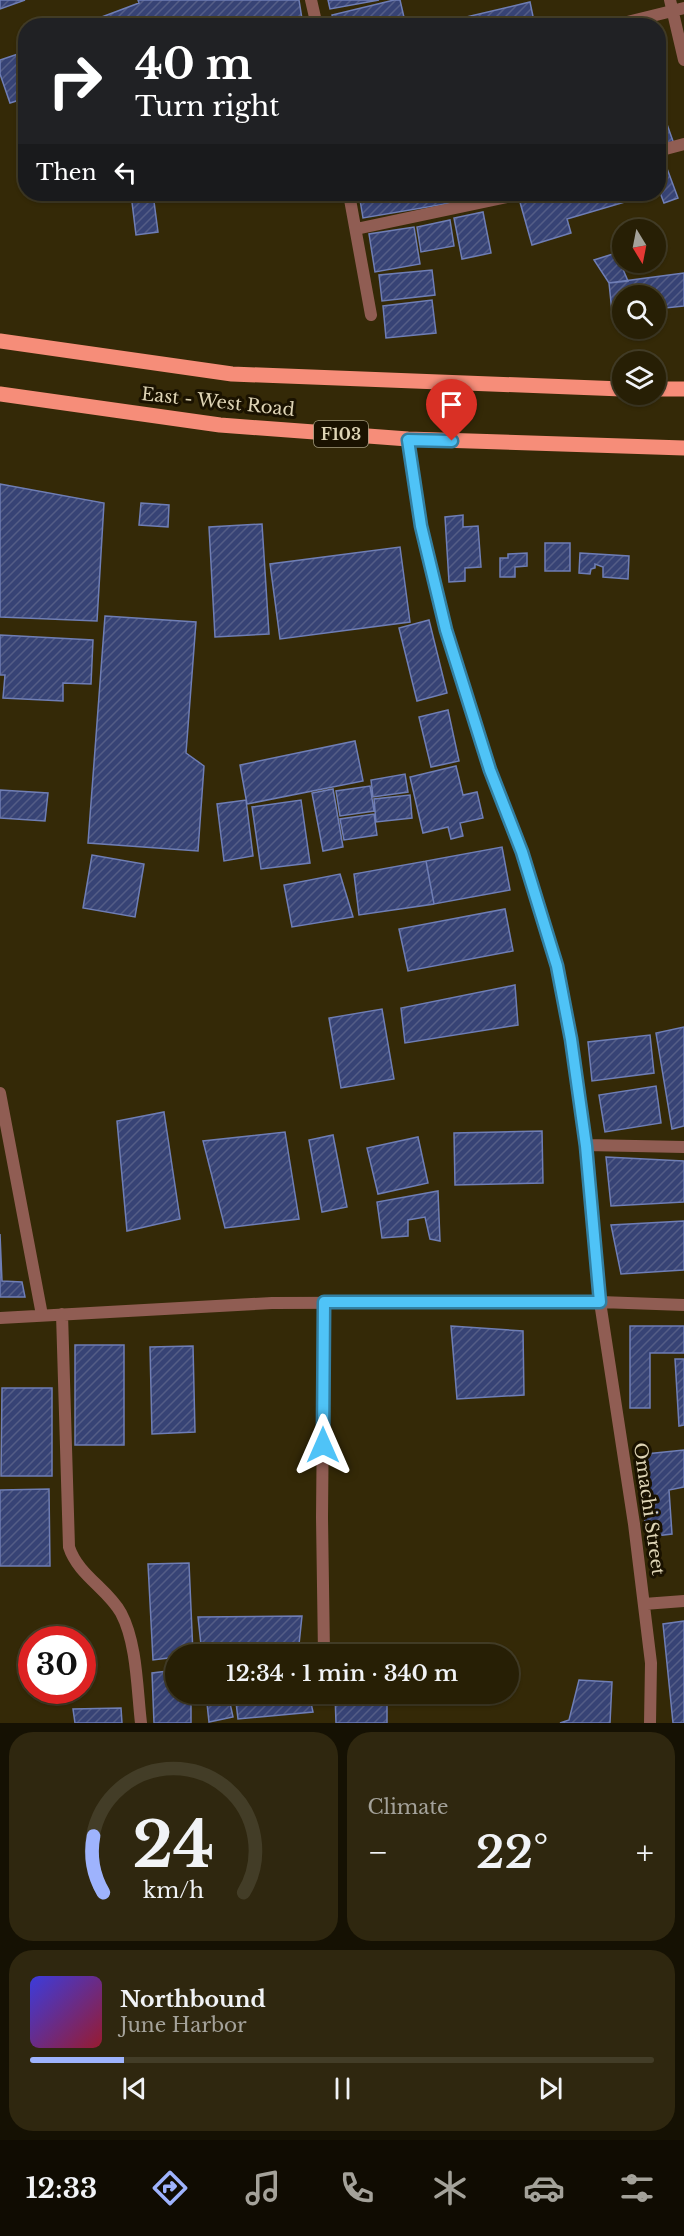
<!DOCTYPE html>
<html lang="en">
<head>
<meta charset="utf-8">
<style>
	body { margin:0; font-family:"Libre Baskerville",serif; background:#2f270f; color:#f1f3f6; height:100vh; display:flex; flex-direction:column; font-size:22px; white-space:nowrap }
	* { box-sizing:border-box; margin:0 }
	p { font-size:20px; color:#a4a29a }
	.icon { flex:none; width:33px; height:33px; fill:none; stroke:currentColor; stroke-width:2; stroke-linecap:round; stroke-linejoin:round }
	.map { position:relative; height:1723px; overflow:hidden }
	.drawer { display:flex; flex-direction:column; gap:9px; padding:9px; background:#151103; flex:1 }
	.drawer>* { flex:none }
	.guide { position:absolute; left:18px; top:18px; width:648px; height:183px; border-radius:24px; box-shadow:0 2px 4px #0004,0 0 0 2px #433d27; background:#202124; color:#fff; overflow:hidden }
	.needle { width:39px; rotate:170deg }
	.fabs { position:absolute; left:612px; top:219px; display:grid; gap:12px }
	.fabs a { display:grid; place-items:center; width:54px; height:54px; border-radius:50%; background:#271f05; box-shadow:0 2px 4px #0004,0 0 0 2px #433d27; font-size:30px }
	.speed { position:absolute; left:18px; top:1626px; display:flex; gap:12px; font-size:30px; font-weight:700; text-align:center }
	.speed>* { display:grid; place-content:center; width:78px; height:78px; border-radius:50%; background:#271f05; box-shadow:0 2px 4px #0004,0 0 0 2px #433d27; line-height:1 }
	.speed .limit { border:9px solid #d22; background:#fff; color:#111 }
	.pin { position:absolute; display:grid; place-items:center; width:51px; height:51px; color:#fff; margin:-62px -26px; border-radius:50% 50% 50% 0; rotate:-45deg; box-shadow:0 0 6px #0007 }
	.pin .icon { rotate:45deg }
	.me { position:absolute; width:66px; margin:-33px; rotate:0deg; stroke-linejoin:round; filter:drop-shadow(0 0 4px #0008) }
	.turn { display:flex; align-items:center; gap:21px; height:126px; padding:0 18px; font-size:27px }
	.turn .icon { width:78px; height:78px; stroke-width:2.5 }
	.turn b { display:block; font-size:42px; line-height:51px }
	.then { display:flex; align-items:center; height:57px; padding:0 18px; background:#0003; gap:12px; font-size:22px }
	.big { font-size:45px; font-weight:600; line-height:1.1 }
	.drawer .card { flex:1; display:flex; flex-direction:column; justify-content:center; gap:9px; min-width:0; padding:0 21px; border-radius:24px; background:#2f270f }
	.drawer .dial { align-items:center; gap:0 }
	.dial svg { height:156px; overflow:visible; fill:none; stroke:#433d27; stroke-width:7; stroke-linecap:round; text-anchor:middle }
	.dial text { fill:#f1f3f6; stroke:none }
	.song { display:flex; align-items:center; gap:18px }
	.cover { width:72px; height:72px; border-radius:9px; background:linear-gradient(135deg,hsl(240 70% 55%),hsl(350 70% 35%)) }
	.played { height:6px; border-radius:3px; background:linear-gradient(90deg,#9eb3fd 15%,#433d27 15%) }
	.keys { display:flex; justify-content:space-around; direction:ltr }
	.heat { display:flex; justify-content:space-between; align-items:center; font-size:33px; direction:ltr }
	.drawer .tiles { flex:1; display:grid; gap:9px; grid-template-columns:1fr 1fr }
	.card:last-child { grid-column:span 2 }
	.trip { position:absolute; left:165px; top:1644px; width:354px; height:60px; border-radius:30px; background:#271f05; box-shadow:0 2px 4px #0004,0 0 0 2px #433d27; font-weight:600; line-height:60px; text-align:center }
	.tabs { display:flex; height:96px; justify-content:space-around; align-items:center; background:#100c02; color:#a4a29a }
	.tabs .icon { width:42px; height:42px }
	.tabs .active { color:#9eb3fd }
	.tabs b { font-size:27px; color:#f1f3f6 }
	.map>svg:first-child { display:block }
	.building { fill:url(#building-hatch); stroke:#6f7eb5; stroke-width:1.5 }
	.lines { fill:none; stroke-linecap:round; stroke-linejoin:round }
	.street { stroke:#905d53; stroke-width:12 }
	.primary { stroke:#f68d79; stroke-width:15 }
	.route-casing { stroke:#337fa1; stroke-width:15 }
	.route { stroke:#4fc3f7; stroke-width:10 }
	.labels { text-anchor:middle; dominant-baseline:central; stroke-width:6; stroke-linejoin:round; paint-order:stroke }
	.shield { fill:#1a1200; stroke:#a39a7f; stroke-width:1.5 }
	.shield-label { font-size:16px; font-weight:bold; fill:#ded4b5 }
	.street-label { font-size:18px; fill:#ded4b5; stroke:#1a1200 }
</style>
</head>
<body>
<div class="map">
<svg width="684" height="1723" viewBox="0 0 684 1723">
	<defs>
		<pattern id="building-hatch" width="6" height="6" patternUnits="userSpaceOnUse" patternTransform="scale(1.5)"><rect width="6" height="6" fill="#374375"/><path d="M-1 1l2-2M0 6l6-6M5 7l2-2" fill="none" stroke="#545d86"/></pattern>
	</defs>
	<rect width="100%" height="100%" fill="#342907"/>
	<path class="building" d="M0,0H25L0,9Z
		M138,0H299L302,19L282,26H92L91,21L139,3Z
		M328,0H379L330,9Z
		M394,0H400L406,26H335L332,15Z
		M530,2L535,26H428Z
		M21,53L26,66V98L10,103L0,74V60Z
		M658,99L674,144L658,148Z
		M662,155L678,198L664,203L658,187V156Z
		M131,194H153L158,232L136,235Z
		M359,194H467L469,200L363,218Z
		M523,194H633L635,199L567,219L571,233L532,245L518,195Z
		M483,212L491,253L462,259L454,218Z
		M450,220L454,246L421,252L417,227Z
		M414,227L420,264L375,272L369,234Z
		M616,253L628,281L609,283L594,260Z
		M432,270L435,295L382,301L379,275Z
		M684,273V306L656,309V296H622V312H612L609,283Z
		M432,300L436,333L386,338L383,306Z
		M0,484L104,503L97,621L0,617Z
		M141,503L169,505L168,527L139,525Z
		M463,515V527L478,526L481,567L465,568V581L449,582L445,517Z
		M262,524L269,634L215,637L209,527Z
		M545,543H570V571H545Z
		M400,547L410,622L280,639L270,564Z
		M527,553V566L515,567V577H500V558H508V554Z
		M580,553L629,556L628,579L603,577V567L595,564V568L591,569L590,574L579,573Z
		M105,616L196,622L186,753L204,766L198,851L88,843Z
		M429,620L447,693L417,701L399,628Z
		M0,635L93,640L91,684L63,683V701L3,698L5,675H0Z
		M448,710L459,761L431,767L419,717Z
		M355,741L363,781L247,804L240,765Z
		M456,766L463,795L477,792L483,818L460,823L463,836L451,839L448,827L423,833L410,777Z
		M405,774L408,792L373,797L371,780Z
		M370,786L374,811L340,816L336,791Z
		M333,789L343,847L323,851L312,793Z
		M0,790L48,793L45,821L0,818Z
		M410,795L412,818L376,822L374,799Z
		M246,800L253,856L224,861L217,804Z
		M301,800L310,863L261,869L252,807Z
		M374,814L377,835L344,840L340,819Z
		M502,847L510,890L434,904L426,861Z
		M92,855L144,864L135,917L83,908Z
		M426,861L434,904L359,915L354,874Z
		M340,874L353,917L292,927L284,885Z
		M505,909L513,951L408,971L399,929Z
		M515,985L518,1025L405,1043L401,1008Z
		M382,1009L394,1079L341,1088L329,1018Z
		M684,1027V1126L672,1129L656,1033Z
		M650,1035L654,1073L592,1081L588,1042Z
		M656,1086L661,1123L605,1132L599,1095Z
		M164,1112L180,1219L127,1231L117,1121Z
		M542,1131L543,1183L455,1185L454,1133Z
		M285,1132L299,1219L225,1228L203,1141Z
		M333,1135L347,1207L322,1212L309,1140Z
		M418,1137L428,1183L378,1194L367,1148Z
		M606,1157L684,1161V1202L611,1206Z
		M438,1191L440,1241L430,1239L425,1217L408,1220V1236L382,1238L377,1202Z
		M684,1221V1270L621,1274L611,1225Z
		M0,1234L2,1281L22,1282L25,1297H0Z
		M451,1326L523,1331L524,1395L457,1399Z
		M630,1326H684V1353H650V1408H630Z
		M75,1345H124V1445H75Z
		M193,1346L195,1432L152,1434L150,1347Z
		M675,1359H684V1425L679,1426Z
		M2,1388H52V1476H1Z
		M684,1450V1487L669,1490L672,1534L647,1537L636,1455Z
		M49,1489L50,1566H0V1490Z
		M189,1563L193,1654H176V1657L153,1660L148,1564Z
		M302,1616L298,1654H202L198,1617Z
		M684,1621V1723H673L663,1624Z
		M176,1670V1694H191V1723H154L152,1673Z
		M579,1680L612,1682L610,1723H560L569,1720Z
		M206,1694H228L233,1717L209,1722Z
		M235,1694H309L313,1712L238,1719Z
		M335,1694H387V1723H336Z
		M121,1708L122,1723H75L73,1709Z"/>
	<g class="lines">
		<path class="street" d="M311,0L317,26
			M670,0L684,60
			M611,26L684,8
			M658,151L684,144
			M349,194L371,315
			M356,229L521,194
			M408,439L421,526L446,630L490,770L522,852L557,966L571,1039L586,1145L600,1302L634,1524L651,1663L650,1723
			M0,1093L42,1315
			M586,1145L684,1147
			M324,1302L322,1517L324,1654
			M62,1314L69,1547C78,1575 108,1589 121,1613C137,1643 137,1689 141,1723
			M0,1318L272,1303L600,1302L684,1305
			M644,1604L684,1601"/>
		<path class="primary" d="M0,341L232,374L622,389
			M656,389H684
			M0,394L220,425L408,439L684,448"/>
	</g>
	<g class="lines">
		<defs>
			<path id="route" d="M323,1445L324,1302H600L586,1146L571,1039L557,966L522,852L490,770L446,630L421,526L408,440L452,441"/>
		</defs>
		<use href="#route" class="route-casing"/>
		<use href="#route" class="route"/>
	</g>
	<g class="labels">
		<rect class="shield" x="314" y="421" width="54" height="26" rx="4.5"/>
		<g class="shield-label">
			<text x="341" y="434">F103</text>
		</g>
		<g class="street-label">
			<text transform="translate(218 402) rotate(6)">East - West Road</text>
			<text transform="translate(649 1509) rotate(82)">Omachi Street</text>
		</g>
	</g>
</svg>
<div class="fabs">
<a><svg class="needle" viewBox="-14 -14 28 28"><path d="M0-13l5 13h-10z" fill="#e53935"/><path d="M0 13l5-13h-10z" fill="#a4a29a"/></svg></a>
<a><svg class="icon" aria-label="search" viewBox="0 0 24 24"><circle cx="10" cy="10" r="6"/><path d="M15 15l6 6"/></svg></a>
<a><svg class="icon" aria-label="layers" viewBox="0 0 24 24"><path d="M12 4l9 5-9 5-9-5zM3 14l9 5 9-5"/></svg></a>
</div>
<div class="speed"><div class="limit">30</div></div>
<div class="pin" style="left:452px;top:441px;background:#d93025"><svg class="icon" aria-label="arrive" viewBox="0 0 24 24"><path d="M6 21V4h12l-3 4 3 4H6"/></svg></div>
<svg class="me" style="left:323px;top:1445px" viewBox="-20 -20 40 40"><path d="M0-17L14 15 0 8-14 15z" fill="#4fc3f7" stroke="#fff" stroke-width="4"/></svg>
<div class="trip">12:34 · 1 min · 340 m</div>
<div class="guide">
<div class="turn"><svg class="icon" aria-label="right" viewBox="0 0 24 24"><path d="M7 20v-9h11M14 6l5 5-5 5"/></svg><div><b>40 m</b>Turn right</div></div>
<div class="then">Then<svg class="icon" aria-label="left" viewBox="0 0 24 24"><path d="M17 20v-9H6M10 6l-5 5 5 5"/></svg></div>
</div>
</div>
<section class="drawer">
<div class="tiles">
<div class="card dial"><svg viewBox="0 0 100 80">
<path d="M14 69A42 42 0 1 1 86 69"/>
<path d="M14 69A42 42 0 0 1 9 40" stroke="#9eb3fd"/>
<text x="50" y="56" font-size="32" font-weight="700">24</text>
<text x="50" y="72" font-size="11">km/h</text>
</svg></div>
<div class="card"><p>Climate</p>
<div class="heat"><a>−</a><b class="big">22°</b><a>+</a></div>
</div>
<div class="card">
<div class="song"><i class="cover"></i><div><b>Northbound</b><p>June Harbor</p></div></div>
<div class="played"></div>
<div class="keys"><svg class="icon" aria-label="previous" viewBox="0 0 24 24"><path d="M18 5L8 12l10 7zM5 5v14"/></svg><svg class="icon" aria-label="pause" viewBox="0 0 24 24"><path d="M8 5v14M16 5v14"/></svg><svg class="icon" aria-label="next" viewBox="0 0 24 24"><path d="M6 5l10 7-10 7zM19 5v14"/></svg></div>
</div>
</div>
</section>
<nav class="tabs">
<b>12:33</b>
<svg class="icon active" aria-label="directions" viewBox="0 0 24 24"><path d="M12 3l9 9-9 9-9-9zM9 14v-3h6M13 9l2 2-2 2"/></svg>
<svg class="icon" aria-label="music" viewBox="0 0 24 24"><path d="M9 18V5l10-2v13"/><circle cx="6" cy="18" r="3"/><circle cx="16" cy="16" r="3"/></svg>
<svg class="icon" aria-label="phone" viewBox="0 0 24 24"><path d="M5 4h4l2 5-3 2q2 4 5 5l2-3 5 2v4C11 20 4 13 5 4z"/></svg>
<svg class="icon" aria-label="climate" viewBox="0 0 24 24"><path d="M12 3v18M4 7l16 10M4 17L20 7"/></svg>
<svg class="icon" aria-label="car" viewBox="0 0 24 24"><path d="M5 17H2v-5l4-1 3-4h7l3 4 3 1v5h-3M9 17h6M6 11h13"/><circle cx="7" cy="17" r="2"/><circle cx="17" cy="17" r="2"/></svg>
<svg class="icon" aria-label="filters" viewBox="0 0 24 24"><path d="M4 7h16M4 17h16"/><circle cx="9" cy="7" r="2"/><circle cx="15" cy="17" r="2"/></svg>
</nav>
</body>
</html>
